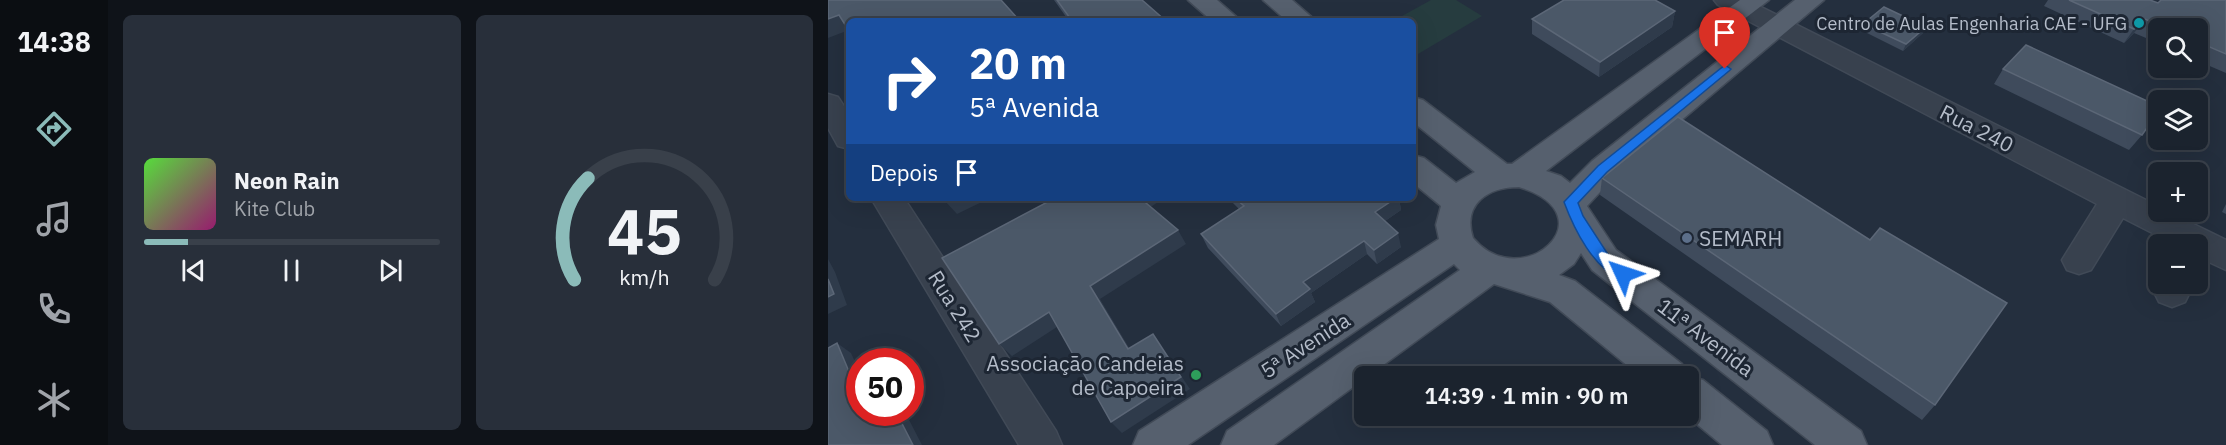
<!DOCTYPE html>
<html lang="pt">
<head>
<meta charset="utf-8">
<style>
	body { margin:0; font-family:"IBM Plex Sans",sans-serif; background:#282f3a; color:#f1f3f6; height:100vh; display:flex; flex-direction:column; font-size:22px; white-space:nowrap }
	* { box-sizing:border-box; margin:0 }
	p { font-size:20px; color:#a0a4aa }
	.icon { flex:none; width:33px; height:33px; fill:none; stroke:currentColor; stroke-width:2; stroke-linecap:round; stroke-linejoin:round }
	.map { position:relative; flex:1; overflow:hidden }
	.details { display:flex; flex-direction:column; gap:15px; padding:15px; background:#0f1319; width:720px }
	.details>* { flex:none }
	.banner { position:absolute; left:18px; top:18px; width:570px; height:183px; border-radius:9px; box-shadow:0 6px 24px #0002,0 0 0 2px #39404a; background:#1a4fa0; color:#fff; overflow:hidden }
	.fabs { position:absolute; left:1320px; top:18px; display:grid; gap:12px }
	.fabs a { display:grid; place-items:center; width:60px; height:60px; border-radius:9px; background:#1b232e; box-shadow:0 6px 24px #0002,0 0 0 2px #39404a; font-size:30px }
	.speed { position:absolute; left:18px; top:348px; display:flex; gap:12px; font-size:30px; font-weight:700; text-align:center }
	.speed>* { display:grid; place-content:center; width:78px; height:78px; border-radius:50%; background:#1b232e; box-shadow:0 6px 24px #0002,0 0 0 2px #39404a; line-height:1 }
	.speed .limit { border:9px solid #d22; background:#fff; color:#111 }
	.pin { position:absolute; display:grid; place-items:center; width:51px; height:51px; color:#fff; margin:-62px -26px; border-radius:50% 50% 50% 0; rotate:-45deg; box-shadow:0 0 6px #0007 }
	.pin .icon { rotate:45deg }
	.me { position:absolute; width:66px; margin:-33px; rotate:312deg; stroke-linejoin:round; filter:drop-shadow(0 0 4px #0008) }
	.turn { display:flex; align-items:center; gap:21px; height:126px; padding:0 24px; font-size:27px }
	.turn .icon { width:78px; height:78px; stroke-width:2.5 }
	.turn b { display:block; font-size:42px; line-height:51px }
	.then { display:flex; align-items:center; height:57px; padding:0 24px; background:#0003; gap:12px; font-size:22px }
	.details .card { flex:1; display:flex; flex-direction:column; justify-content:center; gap:9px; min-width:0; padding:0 21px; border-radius:9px; background:#282f3a }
	.details .dial { align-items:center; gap:0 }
	.dial svg { height:156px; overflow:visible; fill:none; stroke:#39404a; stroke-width:7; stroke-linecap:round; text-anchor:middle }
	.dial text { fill:#f1f3f6; stroke:none }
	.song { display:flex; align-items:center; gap:18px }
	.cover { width:72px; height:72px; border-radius:9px; background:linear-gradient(135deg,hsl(110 70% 55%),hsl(320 70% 35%)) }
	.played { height:6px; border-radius:3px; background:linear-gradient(90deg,#8bbbb9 15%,#39404a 15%) }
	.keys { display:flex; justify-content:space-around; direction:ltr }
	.details .tiles { flex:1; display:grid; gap:15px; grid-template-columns:repeat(2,1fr) }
	.trip { position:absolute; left:526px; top:366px; width:345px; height:60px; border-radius:9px; background:#1b232e; box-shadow:0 6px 24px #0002,0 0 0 2px #39404a; font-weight:600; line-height:60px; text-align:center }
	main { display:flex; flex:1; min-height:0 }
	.menu { display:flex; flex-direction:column; width:108px; justify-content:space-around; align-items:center; background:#0b0e12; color:#a0a4aa }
	.menu .icon { width:42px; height:42px }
	.menu .active { color:#8bbbb9 }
	.menu b { font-size:27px; color:#f1f3f6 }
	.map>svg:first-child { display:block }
	.green { fill:#263c3f }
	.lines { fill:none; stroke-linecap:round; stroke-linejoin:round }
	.minor-casing { stroke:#414a57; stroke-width:3 }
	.major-casing { stroke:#414a57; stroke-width:3 }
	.minor { fill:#38414e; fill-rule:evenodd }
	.major { fill:#56606e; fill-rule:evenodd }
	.wall { fill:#3f4b5c }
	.shaded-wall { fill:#2f3b4b }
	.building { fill:#4b5868; stroke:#5c6777; stroke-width:1.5 }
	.route { fill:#1a73e8; stroke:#114b97; stroke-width:1.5 }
	.culture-dot { fill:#0f9aa8; stroke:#1d2633; stroke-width:2 }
	.service-dot { fill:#5c6f8a; stroke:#1d2633; stroke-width:2 }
	.leisure-dot { fill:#2e9e5b; stroke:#1d2633; stroke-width:2 }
	.labels { text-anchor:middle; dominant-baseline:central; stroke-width:6; stroke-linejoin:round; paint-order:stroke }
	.far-poi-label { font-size:18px; fill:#b4bcc9; stroke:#1d2633; text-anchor:end }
	.street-label { font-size:21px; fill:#b4bcc9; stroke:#1d2633 }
	.poi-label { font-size:21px; fill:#b4bcc9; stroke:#1d2633; text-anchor:start }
</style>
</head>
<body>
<main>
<nav class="menu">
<b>14:38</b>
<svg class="icon active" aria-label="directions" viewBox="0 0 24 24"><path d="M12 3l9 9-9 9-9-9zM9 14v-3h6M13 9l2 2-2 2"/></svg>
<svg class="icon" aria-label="music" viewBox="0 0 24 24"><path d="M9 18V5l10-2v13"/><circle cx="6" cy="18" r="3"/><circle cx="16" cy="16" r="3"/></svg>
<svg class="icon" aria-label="phone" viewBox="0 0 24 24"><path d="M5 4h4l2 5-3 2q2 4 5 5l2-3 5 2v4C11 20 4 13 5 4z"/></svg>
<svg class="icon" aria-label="climate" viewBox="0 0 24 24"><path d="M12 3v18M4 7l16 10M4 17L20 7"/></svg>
</nav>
<section class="details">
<div class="tiles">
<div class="card">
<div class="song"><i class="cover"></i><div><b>Neon Rain</b><p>Kite Club</p></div></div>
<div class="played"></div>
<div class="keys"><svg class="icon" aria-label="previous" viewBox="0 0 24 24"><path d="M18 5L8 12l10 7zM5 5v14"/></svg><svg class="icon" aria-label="pause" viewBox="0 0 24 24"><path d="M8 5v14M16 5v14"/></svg><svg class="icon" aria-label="next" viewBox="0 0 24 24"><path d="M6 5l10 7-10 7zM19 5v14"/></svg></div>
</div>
<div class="card dial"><svg viewBox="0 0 100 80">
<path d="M14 69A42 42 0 1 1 86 69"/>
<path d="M14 69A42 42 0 0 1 21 17" stroke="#8bbbb9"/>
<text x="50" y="56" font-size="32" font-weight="700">45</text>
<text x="50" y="72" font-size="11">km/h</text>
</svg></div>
</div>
</section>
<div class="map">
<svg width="1398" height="445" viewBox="0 0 1398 445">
	<rect width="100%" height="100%" fill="#242f3e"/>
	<path class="green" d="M603,0H628L654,16L585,57V21H565Z"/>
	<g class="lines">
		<defs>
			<path id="minor" d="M886,0H919L1330,206V212H1341L1398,240V270L1370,257V244H1346L1295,218L1263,270L1251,274L1239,270L1234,260L1269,204L890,5Z
				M0,94L10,97L21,114V149L10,146L0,128Z
				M43,198H76L228,431L234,445H191Z
				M1331,284H1366L1357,302L1344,307L1331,302L1326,292Z"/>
			<path id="major" d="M360,0H389L413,21H384Z
				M435,0H464L488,21H459Z
				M912,0H941L718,171L733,176L742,183L764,161L967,0H996L786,177L759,206L788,250L1033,431L1039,445H987L764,270L753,253L746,264L731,275L747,281L854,364L859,376L875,380L939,431L945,445H894L859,416L861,376H812L722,302L666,284L446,445H393L399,431L632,270L626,264L360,445H305L311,431L611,239L608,225L613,206L585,183V155L596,158L628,183L647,172L585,122V97L595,100L679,164H684ZM691,187C783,215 694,296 645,238C634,204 660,187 691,187Z"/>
		</defs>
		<use href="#minor" class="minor-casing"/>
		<use href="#major" class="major-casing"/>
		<use href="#minor" class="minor"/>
		<use href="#major" class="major"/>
	</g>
	<path class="wall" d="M226,0H314L338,21H241Z
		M1220,0H1322L1330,3L1398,0V73L1370,61V28H1330V43L1306,33L1296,43L1216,6Z
		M847,11L844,27L771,77L704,34V19Z
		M1035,24L1098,27L1095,33L1075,51L1033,30Z
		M1175,69L1314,135L1301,150L1166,84Z
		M774,178L1107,405L1094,420L772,195Z
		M400,198H571L573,210L557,221L573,247L549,264L539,254L483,293L487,302L453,326L380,248L373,234L411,209Z
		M1398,204V214L1394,212Z"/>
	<path class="shaded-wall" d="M847,11L844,27L771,77L772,62Z
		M11,15L21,30L0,38V19Z
		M1317,19L1306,33L1296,43L1306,29Z
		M1098,27L1095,33L1075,51L1078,44Z
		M123,198H162L129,214L117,201Z
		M311,198H336L318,210Z
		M568,198H571L573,210L550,226L547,212Z
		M350,230L358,244L272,299L309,361L300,349L262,286Z
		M570,233L573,247L549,264L546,250Z
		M536,241L539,254L483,293L487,302L453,326L448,314L475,282Z
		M0,259L7,272L19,305L0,314Z
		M221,312L232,325L184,356L171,344Z
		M325,334L362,389L294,433L283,422Z
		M9,343L23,353L32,373V394L30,393Z
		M68,412H77L94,445H85Z"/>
	<path class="building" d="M0,0H173L192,21H21V31L11,15L0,19Z
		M229,0H314L338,21H244Z
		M736,0H827L847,11L772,62L704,19Z
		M1241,0H1322L1330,3L1333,0H1398V54L1370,42V28H1339L1317,19L1306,29Z
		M1056,7L1098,27L1078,44L1035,24Z
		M1198,45L1330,106V112L1314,135L1175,69Z
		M850,117L1042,240L1052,228L1179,303L1107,405L774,178Z
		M227,198H312L350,230L262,286L300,349L325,334L353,377L283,422L221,312L171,344L114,258Z
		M407,198H568L547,212L570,233L546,250L536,241L475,282L482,289L448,314L373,234L416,206Z
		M0,279L6,294L0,297Z
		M9,343L30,393L32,392V412H68L85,445H0V348Z"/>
	<path class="route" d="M897,65L903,69L901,71L779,172L750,203L755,216L781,256L802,274L795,280C766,270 746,229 736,202L770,166Z"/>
	<circle class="culture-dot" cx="1311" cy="23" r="6"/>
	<circle class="service-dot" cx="859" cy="238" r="6"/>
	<circle class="leisure-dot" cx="368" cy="375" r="6"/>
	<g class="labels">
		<g class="far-poi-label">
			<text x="1299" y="23">Centro de Aulas Engenharia CAE - UFG</text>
		</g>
		<g class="street-label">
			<text transform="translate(1149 128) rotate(27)">Rua 240</text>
			<text transform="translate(127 306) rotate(58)">Rua 242</text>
			<text transform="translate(878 337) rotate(37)">11ª Avenida</text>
			<text transform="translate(477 345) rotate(-33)">5ª Avenida</text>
		</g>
		<g class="poi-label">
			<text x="871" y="238">SEMARH</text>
			<text x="356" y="363" text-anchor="end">Associação Candeias<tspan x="356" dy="24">de Capoeira</tspan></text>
		</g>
	</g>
</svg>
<div class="fabs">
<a><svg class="icon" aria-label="search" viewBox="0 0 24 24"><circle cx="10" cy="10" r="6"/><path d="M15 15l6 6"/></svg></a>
<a><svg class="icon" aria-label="layers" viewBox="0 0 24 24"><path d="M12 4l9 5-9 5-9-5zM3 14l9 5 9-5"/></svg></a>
<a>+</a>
<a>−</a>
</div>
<div class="speed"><div class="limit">50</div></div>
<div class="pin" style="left:897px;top:69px;background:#d93025"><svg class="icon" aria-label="arrive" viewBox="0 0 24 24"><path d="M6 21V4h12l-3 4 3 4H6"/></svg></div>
<svg class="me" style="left:795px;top:274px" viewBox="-20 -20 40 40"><path d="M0-17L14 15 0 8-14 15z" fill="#1a73e8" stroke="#fff" stroke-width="4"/></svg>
<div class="trip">14:39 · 1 min · 90 m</div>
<div class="banner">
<div class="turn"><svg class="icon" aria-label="right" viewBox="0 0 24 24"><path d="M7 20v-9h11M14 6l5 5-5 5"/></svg><div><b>20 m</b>5ª Avenida</div></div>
<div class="then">Depois<svg class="icon" aria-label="arrive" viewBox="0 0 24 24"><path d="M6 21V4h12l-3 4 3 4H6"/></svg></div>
</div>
</div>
</main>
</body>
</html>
